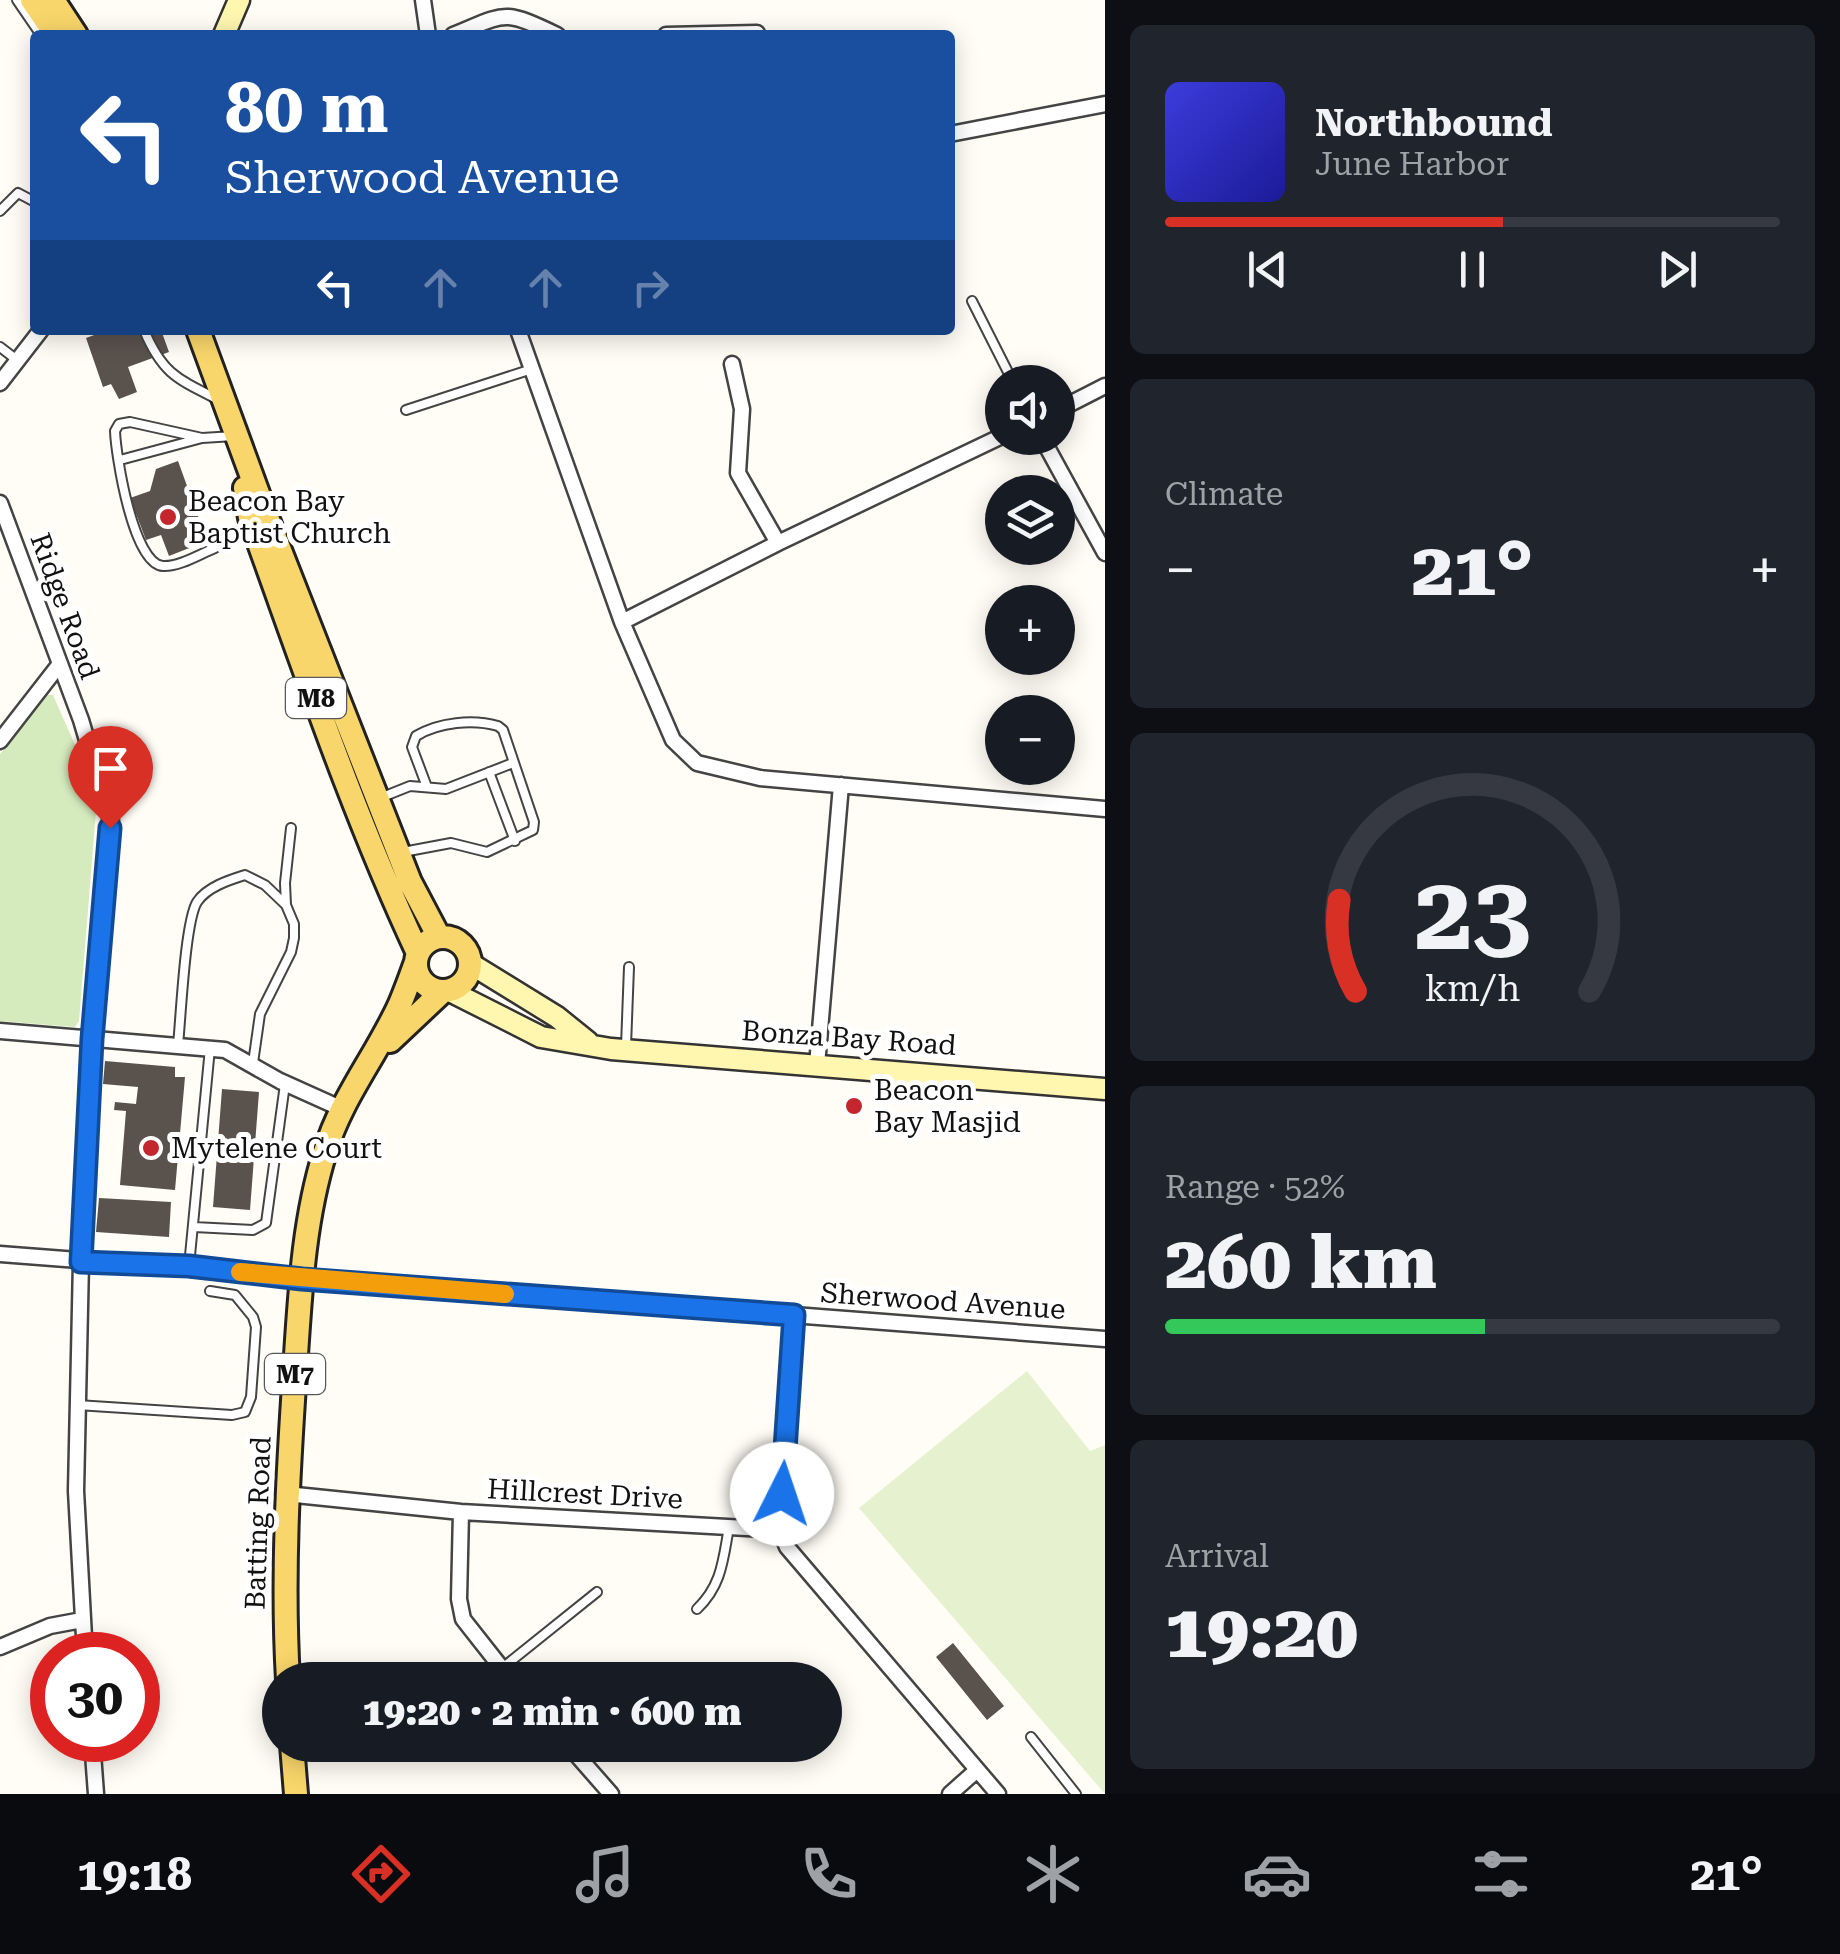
<!DOCTYPE html>
<html lang="en">
<head>
<meta charset="utf-8">
<style>
	body { margin:0; font-family:"Roboto Serif",serif; background:#20242c; color:#f1f3f6; height:100vh; display:flex; flex-direction:column; font-size:38px; white-space:nowrap }
	* { box-sizing:border-box; margin:0 }
	p { font-size:32px; color:#9ea1a6 }
	.icon { flex:none; width:55px; height:55px; fill:none; stroke:currentColor; stroke-width:2; stroke-linecap:round; stroke-linejoin:round }
	.map { position:relative; flex:1; overflow:hidden }
	.details { display:flex; flex-direction:column; gap:25px; padding:25px; background:#0d0f14; width:735px }
	.details>* { flex:none }
	.top-card { position:absolute; left:30px; top:30px; width:925px; height:305px; border-radius:10px; box-shadow:0 5px 25px #0003; background:#1a4fa0; color:#fff; overflow:hidden }
	.controls { position:absolute; left:985px; top:365px; display:grid; gap:20px }
	.controls a { display:grid; place-items:center; width:90px; height:90px; border-radius:50%; background:#171b24; box-shadow:0 5px 25px #0003; font-size:50px }
	.speed { position:absolute; left:30px; top:1632px; display:flex; gap:20px; font-size:50px; font-weight:700; text-align:center }
	.speed>* { display:grid; place-content:center; width:130px; height:130px; border-radius:50%; background:#171b24; box-shadow:0 5px 25px #0003; line-height:1 }
	.speed .limit { border:15px solid #d22; background:#fff; color:#111 }
	.pin { position:absolute; display:grid; place-items:center; width:85px; height:85px; color:#fff; margin:-102px -42px; border-radius:50% 50% 50% 0; rotate:-45deg; box-shadow:0 0 10px #0007 }
	.pin .icon { rotate:45deg }
	.me { position:absolute; width:110px; margin:-55px; rotate:4deg; stroke-linejoin:round; filter:drop-shadow(0 0 8px #0008) }
	.turn { display:flex; align-items:center; gap:35px; height:210px; padding:0 30px; font-size:45px }
	.turn .icon { width:130px; height:130px; stroke-width:2.5 }
	.turn b { display:block; font-size:70px; line-height:85px }
	.lanes { display:flex; align-items:center; height:95px; padding:0 30px; background:#0003; justify-content:center; gap:50px; direction:ltr }
	.lanes .off { opacity:.35 }
	.big { font-size:75px; font-weight:800; line-height:1.1 }
	.details .card { flex:1; display:flex; flex-direction:column; justify-content:center; gap:15px; min-width:0; padding:0 35px; border-radius:15px; background:#20242c }
	.details .dial { align-items:center; gap:0 }
	.dial svg { height:260px; overflow:visible; fill:none; stroke:#363941; stroke-width:7; stroke-linecap:round; text-anchor:middle }
	.dial text { fill:#f1f3f6; stroke:none }
	.song { display:flex; align-items:center; gap:30px }
	.cover { width:120px; height:120px; border-radius:15px; background:linear-gradient(135deg,hsl(240 70% 55%),hsl(240 70% 35%)) }
	.played { height:10px; border-radius:5px; background:linear-gradient(90deg,#d93025 55%,#363941 55%) }
	.keys { display:flex; justify-content:space-around; direction:ltr }
	.heat { display:flex; justify-content:space-between; align-items:center; font-size:55px; direction:ltr }
	.charge { height:15px; border-radius:8px; background:linear-gradient(90deg,#34c759 52%,#363941 0) }
	.trip { position:absolute; left:262px; top:1662px; width:580px; height:100px; border-radius:50px; background:#171b24; box-shadow:0 5px 25px #0003; font-weight:800; line-height:100px; text-align:center }
	.menu { display:flex; height:160px; justify-content:space-around; align-items:center; background:#090b0e; color:#9ea1a6 }
	.menu .icon { width:70px; height:70px }
	.menu .on { color:#d93025 }
	.menu b { font-size:45px; color:#f1f3f6 }
	main { display:flex; flex:1; min-height:0 }
	.map>svg:first-child { display:block }
	.green { fill:#d5ebbd }
	.pitch { fill:#e6f2cf }
	.building { fill:#5a524d }
	.lines { fill:none; stroke-linecap:round; stroke-linejoin:round }
	.lane-casing { stroke:#444; stroke-width:12 }
	.street-casing { stroke:#444; stroke-width:19 }
	.secondary-casing { stroke:#333; stroke-width:25 }
	.primary-casing { stroke:#222; stroke-width:28 }
	.lane { stroke:#fff; stroke-width:8 }
	.street { stroke:#fff; stroke-width:14 }
	.secondary { stroke:#fff6b0; stroke-width:20 }
	.primary { stroke:#f9d66b; stroke-width:22 }
	.route-casing { stroke:#114b97; stroke-width:25 }
	.route { stroke:#1a73e8; stroke-width:18 }
	.slow { stroke:#f59e0b; stroke-width:18 }
	.poi-dot { fill:#c4262e; stroke:#fff; stroke-width:4 }
	.labels { text-anchor:middle; dominant-baseline:central; stroke-width:10; stroke-linejoin:round; paint-order:stroke }
	.shield { fill:#fff; stroke:#585858; stroke-width:2.5 }
	.shield-label { font-size:25px; font-weight:bold; fill:#111 }
	.poi-label { font-size:28px; fill:#111; stroke:#fff; text-anchor:start }
	.street-label { font-size:28px; fill:#111; stroke:#fff }
</style>
</head>
<body>
<main>
<div class="map">
<svg width="1105" height="1794" viewBox="0 0 1105 1794">
	<rect width="100%" height="100%" fill="#fffdf5"/>
	<path class="green" d="M47,695H53L86,770L96,811L79,1021L75,1027L0,1021V754Z"/>
	<path class="pitch" d="M1027,1371L1090,1451L1105,1445V1794L859,1508Z"/>
	<path class="building" d="M108,330H161L169,352L128,367L137,392L119,399L111,384L103,387L86,338Z
		M178,461L207,541L169,556L161,535L146,540L130,498L150,491L156,469Z
		M105,1061L175,1067V1077H185L175,1190L120,1185L126,1111L114,1110L115,1102L136,1104L138,1087L103,1084Z
		M222,1089L259,1092L250,1210L213,1207Z
		M99,1198L171,1202L169,1237L96,1232Z
		M953,1643L1004,1706L987,1720L936,1657Z"/>
	<g class="lines">
		<defs>
			<path id="lane" d="M17,0L41,35
				M0,211L18,193L35,202
				M972,301L1013,382
				M144,330C162,373 177,379 217,399
				M0,347L17,360
				M406,410L532,369
				M120,460L202,438
				M215,548C200,554 179,567 163,566C133,564 116,456 115,431L119,424L130,422L202,438L234,436
				M489,772L515,841
				M380,798L410,786L446,789L513,763
				M403,852L451,843L487,852L533,830L534,822L503,730L498,726C473,719 439,722 416,736L412,747L427,787
				M178,1045C181,1016 185,922 197,902C207,887 229,880 245,875L265,885L286,905
				M626,1046L629,967
				M253,1063L260,1014L291,952L294,938V924L286,905L285,883L291,828
				M194,1227L253,1230L266,1223L285,1084
				M189,1266L210,1048
				M77,1405L232,1415L245,1412L251,1397L256,1327L253,1317L235,1295L210,1291
				M697,1609C722,1585 723,1560 729,1527
				M501,1669L597,1592
				M1031,1737L1076,1794"/>
			<path id="street" d="M423,0L428,35
				M453,35C507,13 502,9 557,35
				M666,35L757,33
				M950,134L1105,104
				M518,330L622,622L673,740L697,763L760,778L1105,809
				M732,364L742,409L738,473L778,543
				M0,383L41,330
				M1058,410L1105,386
				M1042,438L1105,553
				M0,503L81,720L111,821L92,1039L81,1262L76,1491L85,1655
				M622,622L778,543L1002,436
				M0,741L59,665
				M0,1031L225,1050L280,1081L340,1108
				M817,1065L841,785
				M0,1254L1105,1339
				M286,1494L461,1512L780,1530L787,1547L998,1794
				M461,1512L459,1599L463,1619L511,1680
				M780,1530L793,1315
				M0,1647L50,1626L82,1620
				M92,1740L96,1794
				M568,1745L611,1794
				M950,1794L977,1770"/>
			<path id="secondary" d="M224,35L239,0
				M471,964L557,1017L588,1042
				M450,991L541,1037L611,1049L1105,1089"/>
			<path id="primary" d="M32,0L56,35
				M53,0L76,35
				M198,330L263,507L410,882L439,937
				M245,488L250,518C303,664 352,812 418,953
				M416 964a27 27 0 1 1 54 0a27 27 0 1 1-54 0Z
				M390,1041L442,992
				M288,1680C282,1576 288,1474 295,1370C300,1297 303,1222 325,1152C341,1098 377,1055 400,1004C406,990 411,976 416,962
				M292,1745L296,1794"/>
		</defs>
		<use href="#lane" class="lane-casing"/>
		<use href="#street" class="street-casing"/>
		<use href="#secondary" class="secondary-casing"/>
		<use href="#primary" class="primary-casing"/>
		<use href="#lane" class="lane"/>
		<use href="#street" class="street"/>
		<use href="#secondary" class="secondary"/>
		<use href="#primary" class="primary"/>
	</g>
	<g class="lines">
		<defs>
			<path id="route" d="M110,828L92,1039L81,1262L189,1266L302,1279L794,1315L782,1494"/>
		</defs>
		<use href="#route" class="route-casing"/>
		<use href="#route" class="route"/>
		<path class="slow" d="M240,1272L505,1294"/>
	</g>
	<g class="poi-dot">
		<circle cx="168" cy="517" r="10"/>
		<circle cx="854" cy="1106" r="10"/>
		<circle cx="151" cy="1148" r="10"/>
	</g>
	<g class="labels">
		<g class="shield">
			<rect x="286" y="678" width="60" height="40" rx="8"/>
			<rect x="265" y="1354" width="60" height="40" rx="8"/>
		</g>
		<g class="shield-label">
			<text x="316" y="698">M8</text>
			<text x="295" y="1374">M7</text>
		</g>
		<g class="poi-label">
			<text x="188" y="501">Beacon Bay<tspan x="188" dy="32">Baptist Church</tspan></text>
			<text x="874" y="1090">Beacon<tspan x="874" dy="32">Bay Masjid</tspan></text>
			<text x="171" y="1148">Mytelene Court</text>
		</g>
		<g class="street-label">
			<text transform="translate(65 606) rotate(70)">Ridge Road</text>
			<text transform="translate(849 1038) rotate(4)">Bonza Bay Road</text>
			<text transform="translate(943 1301) rotate(4)">Sherwood Avenue</text>
			<text transform="translate(585 1494) rotate(3)">Hillcrest Drive</text>
			<text transform="translate(258 1523) rotate(-88)">Batting Road</text>
		</g>
	</g>
</svg>
<div class="controls">
<a><svg class="icon" aria-label="sound" viewBox="0 0 24 24"><path d="M4 9h4l5-4v14l-5-4H4zM17 9q2 3 0 6"/></svg></a>
<a><svg class="icon" aria-label="layers" viewBox="0 0 24 24"><path d="M12 4l9 5-9 5-9-5zM3 14l9 5 9-5"/></svg></a>
<a>+</a>
<a>−</a>
</div>
<div class="speed"><div class="limit">30</div></div>
<div class="pin" style="left:110px;top:828px;background:#d93025"><svg class="icon" aria-label="arrive" viewBox="0 0 24 24"><path d="M6 21V4h12l-3 4 3 4H6"/></svg></div>
<svg class="me" style="left:782px;top:1494px" viewBox="-20 -20 40 40"><circle r="19" fill="#fff"/><path d="M0-13L10 11 0 6-10 11z" fill="#1a73e8"/></svg>
<div class="trip">19:20 · 2 min · 600 m</div>
<div class="top-card">
<div class="turn"><svg class="icon" aria-label="left" viewBox="0 0 24 24"><path d="M17 20v-9H6M10 6l-5 5 5 5"/></svg><div><b>80 m</b>Sherwood Avenue</div></div>
<div class="lanes"><svg class="icon" aria-label="left" viewBox="0 0 24 24"><path d="M17 20v-9H6M10 6l-5 5 5 5"/></svg><svg class="icon off" aria-label="ahead" viewBox="0 0 24 24"><path d="M12 20V5M6 11l6-6 6 6"/></svg><svg class="icon off" aria-label="ahead" viewBox="0 0 24 24"><path d="M12 20V5M6 11l6-6 6 6"/></svg><svg class="icon off" aria-label="right" viewBox="0 0 24 24"><path d="M7 20v-9h11M14 6l5 5-5 5"/></svg></div>
</div>
</div>
<section class="details">
<div class="card">
<div class="song"><i class="cover"></i><div><b>Northbound</b><p>June Harbor</p></div></div>
<div class="played"></div>
<div class="keys"><svg class="icon" aria-label="previous" viewBox="0 0 24 24"><path d="M18 5L8 12l10 7zM5 5v14"/></svg><svg class="icon" aria-label="pause" viewBox="0 0 24 24"><path d="M8 5v14M16 5v14"/></svg><svg class="icon" aria-label="next" viewBox="0 0 24 24"><path d="M6 5l10 7-10 7zM19 5v14"/></svg></div>
</div>
<div class="card"><p>Climate</p>
<div class="heat"><a>−</a><b class="big">21°</b><a>+</a></div>
</div>
<div class="card dial"><svg viewBox="0 0 100 80">
<path d="M14 69A42 42 0 1 1 86 69"/>
<path d="M14 69A42 42 0 0 1 9 41" stroke="#d93025"/>
<text x="50" y="56" font-size="32" font-weight="700">23</text>
<text x="50" y="72" font-size="11">km/h</text>
</svg></div>
<div class="card"><p>Range · 52%</p><b class="big">260 km</b><div class="charge"></div></div>
<div class="card"><p>Arrival</p><b class="big">19:20</b></div>
</section>
</main>
<nav class="menu">
<b>19:18</b>
<svg class="icon on" aria-label="directions" viewBox="0 0 24 24"><path d="M12 3l9 9-9 9-9-9zM9 14v-3h6M13 9l2 2-2 2"/></svg>
<svg class="icon" aria-label="music" viewBox="0 0 24 24"><path d="M9 18V5l10-2v13"/><circle cx="6" cy="18" r="3"/><circle cx="16" cy="16" r="3"/></svg>
<svg class="icon" aria-label="phone" viewBox="0 0 24 24"><path d="M5 4h4l2 5-3 2q2 4 5 5l2-3 5 2v4C11 20 4 13 5 4z"/></svg>
<svg class="icon" aria-label="climate" viewBox="0 0 24 24"><path d="M12 3v18M4 7l16 10M4 17L20 7"/></svg>
<svg class="icon" aria-label="car" viewBox="0 0 24 24"><path d="M5 17H2v-5l4-1 3-4h7l3 4 3 1v5h-3M9 17h6M6 11h13"/><circle cx="7" cy="17" r="2"/><circle cx="17" cy="17" r="2"/></svg>
<svg class="icon" aria-label="filters" viewBox="0 0 24 24"><path d="M4 7h16M4 17h16"/><circle cx="9" cy="7" r="2"/><circle cx="15" cy="17" r="2"/></svg>
<b>21°</b>
</nav>
</body>
</html>
